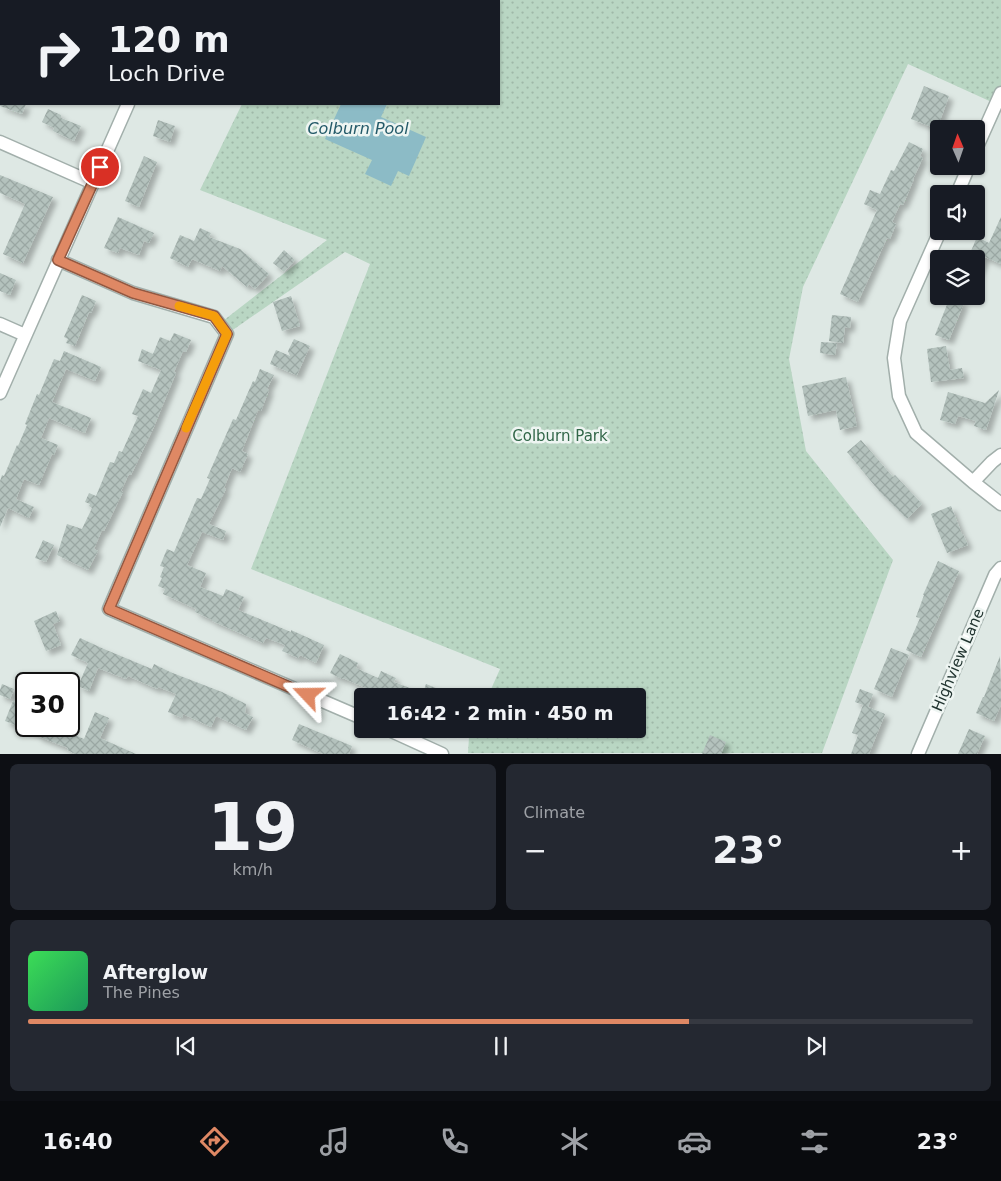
<!DOCTYPE html>
<html lang="en">
<head>
<meta charset="utf-8">
<style>
	body { margin:0; font-family:"DejaVu Sans",sans-serif; background:#242831; color:#f1f3f6; height:100vh; display:flex; flex-direction:column; font-size:19px; white-space:nowrap }
	* { box-sizing:border-box; margin:0 }
	p { font-size:16px; color:#9ea1a6 }
	.icon { flex:none; width:28px; height:28px; fill:none; stroke:currentColor; stroke-width:2; stroke-linecap:round; stroke-linejoin:round }
	.map { position:relative; height:754px; overflow:hidden }
	.drawer { display:flex; flex-direction:column; gap:10px; padding:10px; background:#0d0f14; flex:1 }
	.drawer>* { flex:none }
	.guide { position:absolute; left:0px; top:0px; width:500px; height:105px; box-shadow:0 1px 4px #0004; background:#171b24; color:#f1f3f6; overflow:hidden }
	.needle { width:32px; rotate:358deg }
	.fabs { position:absolute; left:930px; top:120px; display:grid; gap:10px }
	.fabs a { display:grid; place-items:center; width:55px; height:55px; border-radius:5px; background:#171b24; box-shadow:0 1px 4px #0004; font-size:25px }
	.speed { position:absolute; left:15px; top:672px; display:flex; gap:10px; font-size:25px; font-weight:700; text-align:center }
	.speed>* { display:grid; place-content:center; width:65px; height:65px; border-radius:50%; background:#171b24; box-shadow:0 1px 4px #0004; line-height:1 }
	.speed .limit { border:2px solid #111; border-radius:8px; background:#fff; color:#111 }
	.pin { position:absolute; display:grid; place-items:center; width:42px; height:42px; color:#fff; margin:-21px; border:2px solid #fff; border-radius:50%; box-shadow:0 1px 5px #0007 }
	.me { position:absolute; width:55px; margin:-28px; rotate:293deg; stroke-linejoin:round; filter:drop-shadow(0 0 4px #0008) }
	.turn { display:flex; align-items:center; gap:18px; height:105px; padding:0 25px; font-size:22px }
	.turn .icon { width:65px; height:65px; stroke-width:2.5 }
	.turn b { display:block; font-size:35px; line-height:42px }
	.big { font-size:38px; font-weight:700; line-height:1.1 }
	.drawer .tile { flex:1; display:flex; flex-direction:column; justify-content:center; gap:8px; min-width:0; padding:0 18px; border-radius:8px; background:#242831 }
	.drawer .dial { align-items:center; gap:0 }
	.dial b { font-size:65px; line-height:1 }
	.song { display:flex; align-items:center; gap:15px }
	.cover { width:60px; height:60px; border-radius:8px; background:linear-gradient(135deg,hsl(130 70% 55%),hsl(150 70% 35%)) }
	.played { height:5px; border-radius:2px; background:linear-gradient(90deg,#df8864 70%,#363941 70%) }
	.keys { display:flex; justify-content:space-around; direction:ltr }
	.heat { display:flex; justify-content:space-between; align-items:center; font-size:28px; direction:ltr }
	.drawer .tiles { flex:1; display:grid; gap:10px; grid-template-columns:1fr 1fr }
	.tile:last-child { grid-column:span 2 }
	.trip { position:absolute; left:354px; top:688px; width:292px; height:50px; border-radius:5px; background:#171b24; box-shadow:0 1px 4px #0004; font-weight:700; line-height:50px; text-align:center }
	.tab-bar { display:flex; height:80px; justify-content:space-around; align-items:center; background:#090b0e; color:#9ea1a6 }
	.tab-bar .icon { width:35px; height:35px }
	.tab-bar .selected { color:#df8864 }
	.tab-bar b { font-size:22px; color:#f1f3f6 }
	.map>svg:first-child { display:block }
	.park { fill:url(#park-dots) }
	.water { fill:#8cbbc6 }
	.building { fill:url(#building-cross-hatch); filter:url(#shadow) }
	.lines { fill:none; stroke-linecap:round; stroke-linejoin:round }
	.street-casing { stroke:#a2afab; stroke-width:15 }
	.street { stroke:#fff; stroke-width:12 }
	.route-casing { stroke:#915841; stroke-width:12 }
	.route { stroke:#df8864; stroke-width:9 }
	.slow { stroke:#f59e0b; stroke-width:9 }
	.labels { text-anchor:middle; dominant-baseline:central; stroke-width:5; stroke-linejoin:round; paint-order:stroke }
	.park-label { font-size:15px; fill:#316648; stroke:#eef5f2 }
	.street-label { font-size:15px; fill:#223531; stroke:#eef5f2 }
	.water-label { font-size:16px; font-style:italic; fill:#245a69; stroke:#eef5f2 }
</style>
</head>
<body>
<div class="map">
<svg width="1001" height="754" viewBox="0 0 1001 754">
	<defs>
		<pattern id="park-dots" width="8" height="8" patternUnits="userSpaceOnUse" patternTransform="scale(1.25)"><rect width="8" height="8" fill="#b9d6c3"/><path d="M2 2h.1M6 6h.1" fill="none" stroke="#9fb8a8" stroke-width="1.8" stroke-linecap="round"/></pattern>
		<pattern id="building-cross-hatch" width="8" height="8" patternUnits="userSpaceOnUse" patternTransform="scale(1.25)"><rect width="8" height="8" fill="#b4c2bd"/><path d="M0 0l8 8M0 8l8-8" fill="none" stroke="#9aa7a3"/></pattern>
		<filter id="shadow"><feDropShadow dx="4.5" dy="4.5" stdDeviation="2.5" flood-color="#0004"/></filter>
	</defs>
	<rect width="100%" height="100%" fill="#dee8e4"/>
	<path class="park" d="M294,0H1001V93L996,104L908,64L803,287L789,359L806,451L893,560L822,753H468L469,737L472,729H638V696H488L500,669L251,569L370,264L345,252L227,334L219,324L327,240L200,190L242,104H499V1H293Z"/>
	<path class="water" d="M341,104H387L381,117L426,137L409,176L398,171L391,186L365,174L372,160L325,139Z"/>
	<path class="building" d="M924,86L949,96L937,129L911,119Z
		M0,104H26L22,114L0,106Z
		M48,109L61,115V118L81,126L74,141L53,131L54,128L42,122Z
		M158,120L175,126L170,142L153,136Z
		M909,142L923,149L920,156L923,158L913,179H914L903,205L900,204L892,222L896,224L890,239L887,238L858,302L840,294L877,210L864,204L870,190L880,194L891,170L894,171Z
		M144,156L157,162L139,207L125,201Z
		M0,175L53,197L23,263L3,254L25,204L0,193Z
		M118,217L154,233L149,243L144,241L139,255L120,248L118,253L104,248Z
		M1001,217V264L985,257L976,278V253L971,251L977,237L989,243Z
		M200,228L211,233L209,237L240,249L269,274L255,289L249,284L247,287L222,266L220,271L192,259L188,267L170,258L180,235L194,241Z
		M284,250L295,260L284,272L273,263Z
		M0,273L16,280L10,295L0,291Z
		M82,295L96,301L91,313L89,312L75,346L66,343L68,339L64,337Z
		M291,296L300,326L282,331L273,302Z
		M950,297L964,303L949,340L935,335Z
		M832,315L851,317L850,328L845,327L843,343L829,341Z
		M174,333L191,340L186,352L183,351L174,372L176,373L153,429L131,475L129,474L121,491L123,492L104,531L102,530L94,549L98,551L88,570L57,555L67,524L82,529L92,508L89,506L90,504L85,502L89,493L96,496L110,462L114,463L119,451L122,452L138,416L132,414L143,389L151,393L161,370L138,361L142,349L153,354L160,337L170,341Z
		M294,339L310,346L296,377V375L270,364L276,350L290,356L288,351Z
		M821,342L837,343L835,355L820,353Z
		M946,346L950,370L962,368L964,378L931,382L927,349Z
		M64,351L101,367L95,381L66,369L52,402L91,418L85,433L49,418L41,438L58,445L54,455L52,454L39,485L24,479L16,499L34,507L29,518L8,508L0,527V481L2,475L4,476L17,445L18,446L27,425L25,424L37,394L39,395L54,359L60,361Z
		M260,369L274,375L267,389L269,390L261,411L258,410L242,451L248,454L240,472L232,468L224,488L226,489L209,524L226,531L223,540L202,532L187,565L206,573L200,587L223,596L226,589L244,597L238,610L291,632V630L324,645L316,663L300,655L298,658L282,651L285,645L266,638L263,643L212,621V620L195,612L196,609L163,594L165,589L158,586L162,578L160,577L164,567L160,566L167,549L174,552L197,498L201,499L210,479L207,478L233,419L236,420L253,381L255,382Z
		M846,377L857,426L840,430L836,410L808,416L802,386Z
		M999,390L986,430L974,426L976,421L958,416L955,424L940,420L948,392L985,403Z
		M861,440L893,477L895,475L922,504L907,519L879,491L847,452Z
		M951,506L962,534H963L968,545L947,553L931,514Z
		M43,540L54,545L46,562L35,558Z
		M938,561L959,571L921,657L906,650L920,618L916,617L924,595H923Z
		M56,611L60,621L53,624L61,645L46,651L34,621Z
		M80,638L104,649L152,669L154,664L170,672L222,692L246,704L245,713L253,717L246,730L216,716L211,727L183,714L182,718L168,712L176,694L158,687L157,689L128,676L126,679L98,668L89,691L78,686L88,663L71,655Z
		M891,648L909,655L892,697L874,689Z
		M340,654L358,663L356,668L378,678L381,671L396,678L394,682L423,693L426,684L456,696H384L343,678L342,679L330,673Z
		M1000,656L1001,705L994,721L976,713L983,697H984Z
		M2,684L14,689L10,699L0,695V690Z
		M860,689L873,694L868,707L885,714L869,754H851L858,735L852,733L863,705L855,702Z
		M13,701L26,706V726H51L58,729L59,728L84,739L95,712L109,718L100,738L136,754H75L67,750L68,748L37,736L38,734L5,721Z
		M299,724L352,746L349,754H323L292,740Z
		M969,729L985,736L977,754H958Z
		M710,735L726,742L721,754H702Z"/>
	<g class="lines">
		<defs>
			<path id="street" d="M6,1L7,0
				M174,1V0
				M0,15L1,12
				M0,142L93,183
				M976,149L1001,93
				M957,194L969,166
				M940,231L900,321L894,358L899,396L916,433L973,482L1001,504
				M58,260L133,293L214,317L227,334L109,609L362,718
				M0,324L25,335
				M0,393L128,104
				M973,482L992,462L1001,455
				M387,729L442,754
				M918,754L995,575L1001,568"/>
		</defs>
		<use href="#street" class="street-casing"/>
		<use href="#street" class="street"/>
	</g>
	<g class="lines">
		<defs>
			<path id="route" d="M100,167L58,260L133,293L214,316L227,334L109,609L308,695"/>
		</defs>
		<use href="#route" class="route-casing"/>
		<use href="#route" class="route"/>
		<path class="slow" d="M179,306L214,316L227,334L186,428"/>
	</g>
	<g class="labels">
		<g class="park-label">
			<text x="560" y="436">Colburn Park</text>
		</g>
		<g class="street-label">
			<text transform="translate(958 660) rotate(-67)">Highview Lane</text>
		</g>
		<g class="water-label">
			<text x="358" y="128">Colburn Pool</text>
		</g>
	</g>
</svg>
<div class="fabs">
<a><svg class="needle" viewBox="-14 -14 28 28"><path d="M0-13l5 13h-10z" fill="#e53935"/><path d="M0 13l5-13h-10z" fill="#9ea1a6"/></svg></a>
<a><svg class="icon" aria-label="sound" viewBox="0 0 24 24"><path d="M4 9h4l5-4v14l-5-4H4zM17 9q2 3 0 6"/></svg></a>
<a><svg class="icon" aria-label="layers" viewBox="0 0 24 24"><path d="M12 4l9 5-9 5-9-5zM3 14l9 5 9-5"/></svg></a>
</div>
<div class="speed"><div class="limit">30</div></div>
<div class="pin" style="left:100px;top:167px;background:#d93025"><svg class="icon" aria-label="arrive" viewBox="0 0 24 24"><path d="M6 21V4h12l-3 4 3 4H6"/></svg></div>
<svg class="me" style="left:308px;top:695px" viewBox="-20 -20 40 40"><path d="M0-17L14 15 0 8-14 15z" fill="#df8864" stroke="#fff" stroke-width="4"/></svg>
<div class="trip">16:42 · 2 min · 450 m</div>
<div class="guide">
<div class="turn"><svg class="icon" aria-label="right" viewBox="0 0 24 24"><path d="M7 20v-9h11M14 6l5 5-5 5"/></svg><div><b>120 m</b>Loch Drive</div></div>
</div>
</div>
<section class="drawer">
<div class="tiles">
<div class="tile dial"><b>19</b><p>km/h</p></div>
<div class="tile"><p>Climate</p>
<div class="heat"><a>−</a><b class="big">23°</b><a>+</a></div>
</div>
<div class="tile">
<div class="song"><i class="cover"></i><div><b>Afterglow</b><p>The Pines</p></div></div>
<div class="played"></div>
<div class="keys"><svg class="icon" aria-label="previous" viewBox="0 0 24 24"><path d="M18 5L8 12l10 7zM5 5v14"/></svg><svg class="icon" aria-label="pause" viewBox="0 0 24 24"><path d="M8 5v14M16 5v14"/></svg><svg class="icon" aria-label="next" viewBox="0 0 24 24"><path d="M6 5l10 7-10 7zM19 5v14"/></svg></div>
</div>
</div>
</section>
<nav class="tab-bar">
<b>16:40</b>
<svg class="icon selected" aria-label="directions" viewBox="0 0 24 24"><path d="M12 3l9 9-9 9-9-9zM9 14v-3h6M13 9l2 2-2 2"/></svg>
<svg class="icon" aria-label="music" viewBox="0 0 24 24"><path d="M9 18V5l10-2v13"/><circle cx="6" cy="18" r="3"/><circle cx="16" cy="16" r="3"/></svg>
<svg class="icon" aria-label="phone" viewBox="0 0 24 24"><path d="M5 4h4l2 5-3 2q2 4 5 5l2-3 5 2v4C11 20 4 13 5 4z"/></svg>
<svg class="icon" aria-label="climate" viewBox="0 0 24 24"><path d="M12 3v18M4 7l16 10M4 17L20 7"/></svg>
<svg class="icon" aria-label="car" viewBox="0 0 24 24"><path d="M5 17H2v-5l4-1 3-4h7l3 4 3 1v5h-3M9 17h6M6 11h13"/><circle cx="7" cy="17" r="2"/><circle cx="17" cy="17" r="2"/></svg>
<svg class="icon" aria-label="filters" viewBox="0 0 24 24"><path d="M4 7h16M4 17h16"/><circle cx="9" cy="7" r="2"/><circle cx="15" cy="17" r="2"/></svg>
<b>23°</b>
</nav>
</body>
</html>
